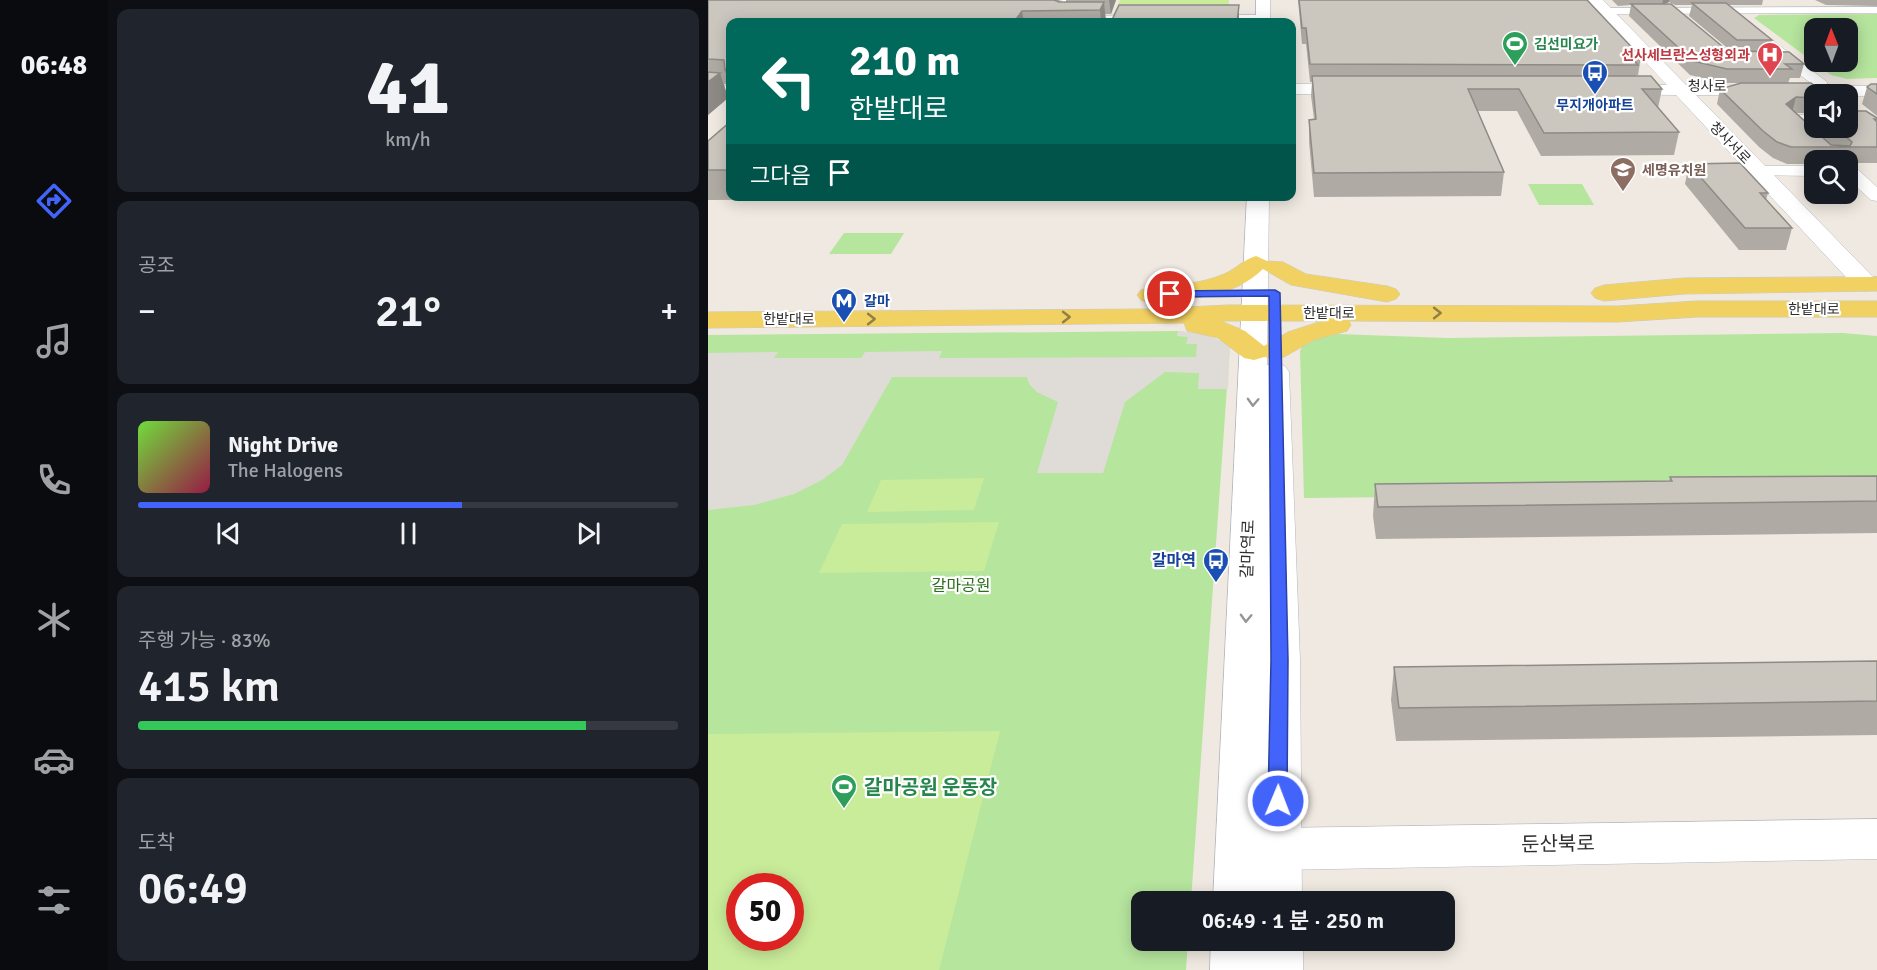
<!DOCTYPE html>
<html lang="ko">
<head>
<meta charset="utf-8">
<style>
	body { margin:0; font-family:Signika,"Noto Sans KR",sans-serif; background:#20242c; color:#f1f3f6; height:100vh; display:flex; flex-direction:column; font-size:22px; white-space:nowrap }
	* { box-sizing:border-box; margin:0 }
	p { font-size:20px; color:#9ea1a6 }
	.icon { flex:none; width:33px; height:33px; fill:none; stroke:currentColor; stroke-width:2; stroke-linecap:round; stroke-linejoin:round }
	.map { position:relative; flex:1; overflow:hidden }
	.drawer { display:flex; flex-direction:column; gap:9px; padding:9px; background:#0d0f14; width:600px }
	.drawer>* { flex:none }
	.banner { position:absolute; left:18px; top:18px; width:570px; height:183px; border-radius:12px; box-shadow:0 3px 15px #0003; background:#00695c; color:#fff; overflow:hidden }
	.needle { width:39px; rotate:359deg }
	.tools { position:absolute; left:1096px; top:18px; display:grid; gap:12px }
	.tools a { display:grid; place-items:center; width:54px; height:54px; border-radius:12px; background:#171b24; box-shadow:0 3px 15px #0003; font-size:30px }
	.speed { position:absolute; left:18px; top:873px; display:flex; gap:12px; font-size:30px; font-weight:700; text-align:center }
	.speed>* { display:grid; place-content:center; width:78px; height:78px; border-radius:50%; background:#171b24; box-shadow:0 3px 15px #0003; line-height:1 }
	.speed .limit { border:9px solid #d22; background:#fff; color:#111 }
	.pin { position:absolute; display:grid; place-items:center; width:51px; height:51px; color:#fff; margin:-26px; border:3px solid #fff; border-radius:50%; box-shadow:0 2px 6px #0007 }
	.me { position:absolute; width:66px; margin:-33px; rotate:1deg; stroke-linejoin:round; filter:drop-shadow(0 0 4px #0008) }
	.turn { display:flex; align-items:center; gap:21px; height:126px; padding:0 24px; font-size:27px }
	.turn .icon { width:78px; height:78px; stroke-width:2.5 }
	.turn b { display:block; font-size:42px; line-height:51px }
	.then { display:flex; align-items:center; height:57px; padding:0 24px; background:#0003; gap:12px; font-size:22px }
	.big { font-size:45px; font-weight:600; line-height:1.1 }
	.drawer .tile { flex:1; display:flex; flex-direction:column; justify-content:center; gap:9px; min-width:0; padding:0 21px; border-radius:12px; background:#20242c }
	.drawer .dial { align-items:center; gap:0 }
	.dial b { font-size:78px; line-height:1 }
	.song { display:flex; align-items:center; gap:18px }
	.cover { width:72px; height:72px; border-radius:9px; background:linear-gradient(135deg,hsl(100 70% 55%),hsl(340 70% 35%)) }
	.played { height:6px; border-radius:3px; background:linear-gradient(90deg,#4264fb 60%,#363941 60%) }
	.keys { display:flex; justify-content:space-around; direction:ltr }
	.heat { display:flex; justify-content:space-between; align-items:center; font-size:33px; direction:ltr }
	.charge { height:9px; border-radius:4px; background:linear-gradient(90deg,#34c759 83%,#363941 0) }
	.trip { position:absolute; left:423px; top:891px; width:324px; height:60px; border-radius:12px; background:#171b24; box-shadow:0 3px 15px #0003; font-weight:600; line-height:60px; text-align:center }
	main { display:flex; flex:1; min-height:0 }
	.tab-bar { display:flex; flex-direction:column; width:108px; justify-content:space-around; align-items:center; background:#090b0e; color:#9ea1a6 }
	.tab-bar .icon { width:42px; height:42px }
	.tab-bar .active { color:#4264fb }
	.tab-bar b { font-size:27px; color:#f1f3f6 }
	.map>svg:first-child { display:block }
	.green { fill:#b6e59e; fill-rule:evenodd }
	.pitch { fill:#c9ec9a; fill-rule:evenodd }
	.plaza { fill:#dfdcd8 }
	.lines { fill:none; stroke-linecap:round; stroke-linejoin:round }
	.minor-casing { stroke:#b4b7c1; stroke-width:1 }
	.tertiary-casing { stroke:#b4b7c1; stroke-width:1 }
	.secondary-casing { stroke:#b4b7c1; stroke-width:1 }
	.primary-casing { stroke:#c9c9c9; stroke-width:1 }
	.minor { fill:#fff; fill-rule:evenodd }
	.tertiary { fill:#fff; fill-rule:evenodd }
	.secondary { fill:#fff; fill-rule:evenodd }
	.primary { fill:#f2d163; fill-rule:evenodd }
	.wall { fill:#afaba4; fill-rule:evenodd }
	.shaded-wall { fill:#8e8b86 }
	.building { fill:#cbc7bf; stroke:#8e8b86; stroke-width:1.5 }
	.oneway { stroke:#908048 }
	.oneway2 { stroke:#969696 }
	.route { fill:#4264fb; stroke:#2b41a3; stroke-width:1.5 }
	.labels { text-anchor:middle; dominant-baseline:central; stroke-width:4.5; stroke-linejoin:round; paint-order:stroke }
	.far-leisure-label { font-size:14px; font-weight:bold; fill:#27864d; stroke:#fff; text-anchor:start }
	.far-health-label { font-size:14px; font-weight:bold; fill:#be3a42; stroke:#fff; text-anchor:end }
	.far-street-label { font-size:14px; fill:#2e2e2e; stroke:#fff }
	.far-transit-label { font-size:14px; font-weight:bold; fill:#164399; stroke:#fff }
	.far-education-label { font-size:14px; font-weight:bold; fill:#785e54; stroke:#fff; text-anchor:start }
	.street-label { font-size:16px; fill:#2e2e2e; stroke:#fff }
	.transit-label { font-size:16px; font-weight:bold; fill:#164399; stroke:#fff; text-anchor:end }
	.park-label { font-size:16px; fill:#2c6e1b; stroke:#fff }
	.near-leisure-label { font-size:20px; font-weight:bold; fill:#27864d; stroke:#fff; text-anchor:start }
	.near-street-label { font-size:20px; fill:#2e2e2e; stroke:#fff }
</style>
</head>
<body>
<main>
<nav class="tab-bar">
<b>06:48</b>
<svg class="icon active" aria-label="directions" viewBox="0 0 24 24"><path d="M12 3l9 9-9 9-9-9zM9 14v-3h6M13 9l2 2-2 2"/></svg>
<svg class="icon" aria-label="music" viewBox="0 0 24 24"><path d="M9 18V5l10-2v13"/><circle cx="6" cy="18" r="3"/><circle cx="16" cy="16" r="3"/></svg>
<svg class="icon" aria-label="phone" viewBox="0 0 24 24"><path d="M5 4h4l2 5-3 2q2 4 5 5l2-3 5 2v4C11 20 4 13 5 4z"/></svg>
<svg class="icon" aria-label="climate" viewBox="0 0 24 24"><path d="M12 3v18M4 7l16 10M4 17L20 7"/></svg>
<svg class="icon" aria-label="car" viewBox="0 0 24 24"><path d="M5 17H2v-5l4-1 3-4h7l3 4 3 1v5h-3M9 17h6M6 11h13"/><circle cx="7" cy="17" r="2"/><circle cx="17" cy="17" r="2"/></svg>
<svg class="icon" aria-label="filters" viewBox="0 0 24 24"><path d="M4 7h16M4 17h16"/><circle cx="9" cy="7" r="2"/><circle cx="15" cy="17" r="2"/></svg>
</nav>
<section class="drawer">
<div class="tile dial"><b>41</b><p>km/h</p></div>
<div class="tile"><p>공조</p>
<div class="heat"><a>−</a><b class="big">21°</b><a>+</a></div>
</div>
<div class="tile">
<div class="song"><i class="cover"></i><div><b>Night Drive</b><p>The Halogens</p></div></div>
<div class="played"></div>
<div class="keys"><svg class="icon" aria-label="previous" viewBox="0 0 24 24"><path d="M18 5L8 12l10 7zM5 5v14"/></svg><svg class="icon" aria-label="pause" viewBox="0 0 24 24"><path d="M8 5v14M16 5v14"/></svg><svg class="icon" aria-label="next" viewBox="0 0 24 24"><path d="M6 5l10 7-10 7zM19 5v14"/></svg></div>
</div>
<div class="tile"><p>주행 가능 · 83%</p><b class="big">415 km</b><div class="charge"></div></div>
<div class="tile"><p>도착</p><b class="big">06:49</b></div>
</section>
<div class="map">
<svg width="1169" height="970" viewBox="0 0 1169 970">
	<rect width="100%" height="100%" fill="#efe9e1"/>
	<path class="green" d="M1169,14V78L1139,79L1123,75L1046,18L1051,15ZM1140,28V62H1107V28Z
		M820,184H874L886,205H831Z
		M136,233H196L183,254H121Z
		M470,331L493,334L522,344L483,901L434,902V940L480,941L478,970H0V335ZM32,886H82V938H32Z
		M1135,333L1169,336V492L596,498L592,351L596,343L606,337L630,334L739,338Z"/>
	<path class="pitch" d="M412,0H521L520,16H405Z
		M276,478L266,510L159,512L173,480Z
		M291,522L276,571L111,573L134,524Z
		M292,731L231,970H0V734ZM32,886H82V938H32Z"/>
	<path class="plaza" d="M470,331L493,334L522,344L520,389H490L491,373L457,372L417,402L395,473H329L350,402L329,392L321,384L319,377H184L134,465L114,480L86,494L46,505L0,510V353L70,352L66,358H153L157,352L234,351L231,358L488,357L489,344H478L480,337L469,336Z"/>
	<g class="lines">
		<defs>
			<path id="minor" d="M354,0H366L356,15L359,16L442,15L448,19L442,22H354L343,17Z
				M1169,7V13L898,14L892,11L898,8Z
				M555,15L561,19L559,22H495L489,19L495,15Z
				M1030,20H1038L1119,82V88H1109L1030,26Z
				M1084,115H1107V125H1098L1137,160H1120L1079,123L1076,120Z
				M1140,165L1146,166L1169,187V201L1163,200L1140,179Z
				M1050,166H1107V176L1044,175L1042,171Z"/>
			<path id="tertiary" d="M880,0H895L978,85L1169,86V96L988,95L1167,279L1169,282L1167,289L1158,291L1149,289L968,95L904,94L901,90L910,85H959Z
				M584,84H648L657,89L648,94H584Z
				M0,86H22V96H0Z
				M1169,819V859L569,870L552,864L545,849L552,834L569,828Z"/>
			<path id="secondary" d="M548,0H562V22H548Z
				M539,196H561L559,365L567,363L577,366L581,372L592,660L594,902H505Z
				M503,940H595V970H502Z"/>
			<path id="primary" d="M548,256L559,261L575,262L598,274L679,286L688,289L692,294L688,299L679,302L583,285L555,269C526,298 480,299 442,303L433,300L429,295L433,290L442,287C467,285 493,284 516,274C528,269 536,259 548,256Z
				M1169,277V291L976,294L896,301L887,298L883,293L887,288L896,285L976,278Z
				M989,301H1169V317H989L910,322L641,321L643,325L639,331L606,340L576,357L566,359L556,357L546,360L536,358L510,338L479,331L476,323L0,328V312L439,309L520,305L910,306ZM513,321H614L580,332L556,346L537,331Z"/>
		</defs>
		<use href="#minor" class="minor-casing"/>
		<use href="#tertiary" class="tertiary-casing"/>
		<use href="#secondary" class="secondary-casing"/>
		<use href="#primary" class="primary-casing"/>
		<use href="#minor" class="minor"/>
		<use href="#tertiary" class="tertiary"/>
		<use href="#secondary" class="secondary"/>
		<use href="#primary" class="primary"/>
	</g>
	<path class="wall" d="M0,0H352L351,2H358V0H408L403,14H397L398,22H22V89L21,84H16L20,98L0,115Z
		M590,0H879L933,57L930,75H928V76L954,89L950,108L971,132L966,155L833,156L809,111H769L796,172L793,196L606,197L601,142V120L606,119L603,96L604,82H602L598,44H594Z
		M904,0H1055L1054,5H1020L1064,40L1061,52L1096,64L1092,78H1082L1080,83L1107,94V113H1088L1104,127L1107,116V128H1140L1143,111L1169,118V163H1140V160H1107V164H1079L1065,158L1051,147L1009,104L1012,89L1069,83H1016L982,75L921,16L923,5L910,6ZM961,2L967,5H984L981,16L1023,51H1020L957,4Z
		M1107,0H1169V6L1118,5Z
		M1169,84V116L1154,104L1159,87Z
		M22,122V196H215L213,199L0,200V141Z
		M981,164L1060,193L1058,200L1084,228L1078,250H1031L977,184Z
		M1169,476V533L668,539L665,516L667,484L961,481L962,477Z
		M1169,661V735L688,741L683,700L686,667Z"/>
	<path class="shaded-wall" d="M401,0H408L403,14Z
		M955,0H961V2L954,5Z
		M396,2L398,22H393L392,10Z
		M531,5V22H529Z
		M314,11L316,22H306Z
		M22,65V89L17,70Z
		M12,73L20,98L0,115V82Z
		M1088,97L1084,113L1078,104Z"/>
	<path class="building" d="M0,0H346L351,2H396L392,10L314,11L306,22H22V65L17,70L16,60L0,59Z
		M591,0H879L933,57H923L930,65L602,64L598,28H594Z
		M984,3H1018L1064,40H1029Z
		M923,4H963L1020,51L1081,52L1096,64H1077L1084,69H1019L985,61Z
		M411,5H531L529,22H403Z
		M0,72L12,73L0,82Z
		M604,76H943L954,89H934L971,132L836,133L811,89H760L796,172L606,173L601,120L608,119Z
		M1033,83H1103L1117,94H1107V98L1088,97L1078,104L1123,145L1142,146L1144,142L1127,128H1140V100L1143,99V111H1158L1169,118V119H1166L1169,122V147H1083L1069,142L1055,131L1012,89Z
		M1163,84H1169V94L1159,87Z
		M22,122V170H0V141Z
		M1032,163L1060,193H1052L1084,228H1037L981,164Z
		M1169,476V501L670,507L667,484L964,481L962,477Z
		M1169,661V701L691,708L686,667Z"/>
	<defs><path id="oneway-chevron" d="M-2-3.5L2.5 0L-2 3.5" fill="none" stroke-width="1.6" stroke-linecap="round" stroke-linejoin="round" transform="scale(1.5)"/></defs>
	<g class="oneway">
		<use href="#oneway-chevron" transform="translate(729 313)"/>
		<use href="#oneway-chevron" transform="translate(358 317)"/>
		<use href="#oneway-chevron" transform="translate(163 319)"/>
	</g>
	<g class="oneway2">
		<use href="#oneway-chevron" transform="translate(545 402) rotate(92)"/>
		<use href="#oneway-chevron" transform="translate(538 618) rotate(92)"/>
	</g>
	<path class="route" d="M567,290L572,293L580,660L579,801L577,807L570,809L563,807L560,801L563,660L561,296L462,297L457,294L462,291Z"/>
	<defs>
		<symbol id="stadium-pin" viewBox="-11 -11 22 30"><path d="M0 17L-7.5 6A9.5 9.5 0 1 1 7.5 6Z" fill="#2e9e5b" stroke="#fff"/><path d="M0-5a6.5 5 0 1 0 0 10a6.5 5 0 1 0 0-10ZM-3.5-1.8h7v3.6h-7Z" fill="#fff"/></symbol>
		<symbol id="hospital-pin" viewBox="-11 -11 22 30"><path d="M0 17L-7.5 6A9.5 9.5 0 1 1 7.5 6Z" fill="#e0444e" stroke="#fff"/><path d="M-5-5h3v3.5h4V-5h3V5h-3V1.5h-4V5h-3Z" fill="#fff"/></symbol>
		<symbol id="bus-pin" viewBox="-11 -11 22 30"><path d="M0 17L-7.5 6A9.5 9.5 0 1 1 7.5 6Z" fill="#1a4fb4" stroke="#fff"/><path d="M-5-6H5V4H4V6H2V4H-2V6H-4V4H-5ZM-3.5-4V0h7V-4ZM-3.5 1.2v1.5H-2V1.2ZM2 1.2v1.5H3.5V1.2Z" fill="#fff"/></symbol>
		<symbol id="school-pin" viewBox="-11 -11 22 30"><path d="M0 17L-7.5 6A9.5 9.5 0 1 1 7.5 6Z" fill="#8d6e63" stroke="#fff"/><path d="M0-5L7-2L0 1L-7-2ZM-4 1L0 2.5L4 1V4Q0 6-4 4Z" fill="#fff"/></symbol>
		<symbol id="metro-pin" viewBox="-11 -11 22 30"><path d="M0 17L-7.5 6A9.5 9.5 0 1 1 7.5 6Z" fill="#1a4fb4" stroke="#fff"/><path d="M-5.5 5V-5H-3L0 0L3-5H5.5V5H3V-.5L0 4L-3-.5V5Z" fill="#fff"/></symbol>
	</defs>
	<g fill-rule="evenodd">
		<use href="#stadium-pin" x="792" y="29" width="30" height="40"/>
		<use href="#hospital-pin" x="1047" y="40" width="30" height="40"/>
		<use href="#bus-pin" x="872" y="58" width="30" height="40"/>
		<use href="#school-pin" x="900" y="155" width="30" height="40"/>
		<use href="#metro-pin" x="121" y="286" width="30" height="40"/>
		<use href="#bus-pin" x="493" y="546" width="30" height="40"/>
		<use href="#stadium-pin" x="121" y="772" width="30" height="40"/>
	</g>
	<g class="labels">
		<g class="far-leisure-label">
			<text x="826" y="44">김선미요가</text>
		</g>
		<g class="far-health-label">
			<text x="1042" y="55">선사세브란스성형외과</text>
		</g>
		<g class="far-street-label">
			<text x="999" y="86">청사로</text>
			<text transform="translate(1022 143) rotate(46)">청사서로</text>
			<text x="1106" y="309">한밭대로</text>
			<text x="621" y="313">한밭대로</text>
			<text x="81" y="319">한밭대로</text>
		</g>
		<g class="far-transit-label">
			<text x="887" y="105">무지개아파트</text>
			<text x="156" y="301" text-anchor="start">갈마</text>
		</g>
		<g class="far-education-label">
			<text x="934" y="170">세명유치원</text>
		</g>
		<g class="street-label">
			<text transform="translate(540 549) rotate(-88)">갈마역로</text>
		</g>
		<g class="transit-label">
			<text x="488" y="561">갈마역</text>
		</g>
		<g class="park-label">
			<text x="253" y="586">갈마공원</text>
		</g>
		<g class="near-leisure-label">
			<text x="156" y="787">갈마공원 운동장</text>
		</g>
		<g class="near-street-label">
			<text transform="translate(850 844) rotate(-1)">둔산북로</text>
		</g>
	</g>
</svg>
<div class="tools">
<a><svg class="needle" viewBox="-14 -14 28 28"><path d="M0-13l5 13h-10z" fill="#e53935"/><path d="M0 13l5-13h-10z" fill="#9ea1a6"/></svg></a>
<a><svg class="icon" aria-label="sound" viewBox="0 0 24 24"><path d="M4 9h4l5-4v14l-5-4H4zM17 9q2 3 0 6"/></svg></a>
<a><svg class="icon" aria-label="search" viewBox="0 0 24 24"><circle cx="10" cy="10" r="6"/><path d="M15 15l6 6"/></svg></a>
</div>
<div class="speed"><div class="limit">50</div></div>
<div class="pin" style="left:462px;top:294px;background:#d93025"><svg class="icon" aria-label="arrive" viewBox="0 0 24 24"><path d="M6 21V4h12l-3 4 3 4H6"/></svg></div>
<svg class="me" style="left:570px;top:801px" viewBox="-20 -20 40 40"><circle r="17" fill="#4264fb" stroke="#fff" stroke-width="3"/><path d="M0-11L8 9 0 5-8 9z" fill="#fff"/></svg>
<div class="trip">06:49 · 1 분 · 250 m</div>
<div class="banner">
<div class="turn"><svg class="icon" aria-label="left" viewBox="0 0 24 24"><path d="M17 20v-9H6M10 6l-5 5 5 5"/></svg><div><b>210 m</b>한밭대로</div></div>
<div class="then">그다음<svg class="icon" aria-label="arrive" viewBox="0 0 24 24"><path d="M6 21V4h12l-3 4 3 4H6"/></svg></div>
</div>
</div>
</main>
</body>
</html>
